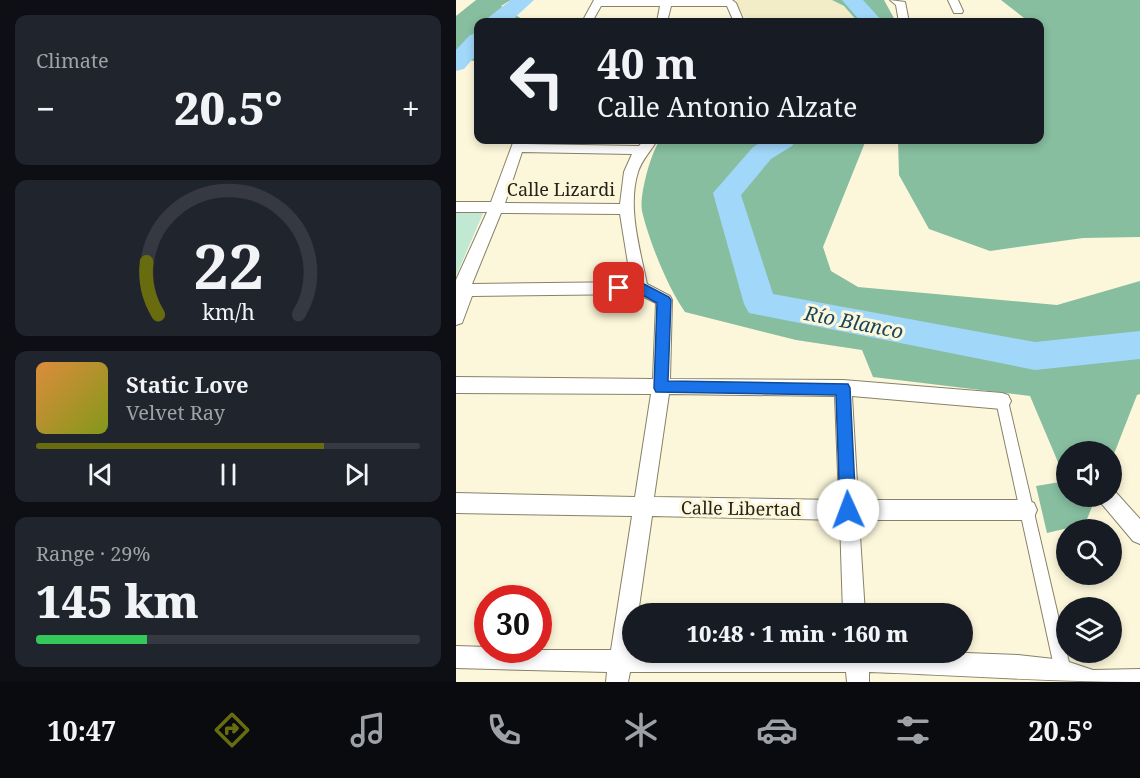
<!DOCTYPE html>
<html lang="en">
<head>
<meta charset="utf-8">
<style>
	body { margin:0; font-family:"Noto Serif",serif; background:#20242c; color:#f1f3f6; height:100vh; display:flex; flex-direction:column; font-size:22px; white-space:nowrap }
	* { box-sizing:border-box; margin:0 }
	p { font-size:20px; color:#9ea1a6 }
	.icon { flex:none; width:33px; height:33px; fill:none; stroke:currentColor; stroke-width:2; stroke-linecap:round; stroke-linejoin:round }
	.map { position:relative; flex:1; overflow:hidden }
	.sheet { display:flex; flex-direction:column; gap:15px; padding:15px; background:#0d0f14; width:456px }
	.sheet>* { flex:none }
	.hud { position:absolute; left:18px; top:18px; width:570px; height:126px; border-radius:12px; box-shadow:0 3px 9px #0003; background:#171b24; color:#f1f3f6; overflow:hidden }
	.controls { position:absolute; left:600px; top:441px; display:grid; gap:12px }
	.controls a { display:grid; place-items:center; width:66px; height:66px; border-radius:50%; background:#171b24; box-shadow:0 3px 9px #0003; font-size:30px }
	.speed { position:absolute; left:18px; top:585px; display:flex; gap:12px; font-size:30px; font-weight:700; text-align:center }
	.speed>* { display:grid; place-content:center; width:78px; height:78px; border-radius:50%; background:#171b24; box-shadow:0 3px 9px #0003; line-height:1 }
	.speed .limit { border:9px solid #d22; background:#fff; color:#111 }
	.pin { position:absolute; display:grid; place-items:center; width:51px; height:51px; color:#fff; margin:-26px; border-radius:12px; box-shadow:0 3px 9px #0006 }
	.me { position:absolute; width:66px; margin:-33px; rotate:358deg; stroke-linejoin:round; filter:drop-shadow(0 0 4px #0008) }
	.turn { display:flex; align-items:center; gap:21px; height:126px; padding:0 24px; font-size:27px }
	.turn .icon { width:78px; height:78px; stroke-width:2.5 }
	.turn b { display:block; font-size:42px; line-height:51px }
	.big { font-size:45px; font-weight:800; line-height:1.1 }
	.sheet .tile { flex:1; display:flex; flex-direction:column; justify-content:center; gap:9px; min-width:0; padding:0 21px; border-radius:12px; background:#20242c }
	.sheet .dial { align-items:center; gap:0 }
	.dial svg { height:156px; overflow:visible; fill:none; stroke:#363941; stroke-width:7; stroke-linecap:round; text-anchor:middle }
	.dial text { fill:#f1f3f6; stroke:none }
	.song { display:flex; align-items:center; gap:18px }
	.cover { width:72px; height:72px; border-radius:9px; background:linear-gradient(135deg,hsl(30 70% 55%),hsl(70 70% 35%)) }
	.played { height:6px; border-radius:3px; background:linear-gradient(90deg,#696c0e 75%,#363941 75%) }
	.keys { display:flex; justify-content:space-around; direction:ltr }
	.heat { display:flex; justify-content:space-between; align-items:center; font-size:33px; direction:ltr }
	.charge { height:9px; border-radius:4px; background:linear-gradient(90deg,#34c759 29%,#363941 0) }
	.trip { position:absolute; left:166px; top:603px; width:351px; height:60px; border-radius:30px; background:#171b24; box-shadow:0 3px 9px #0003; font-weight:800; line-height:60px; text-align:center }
	.menu { display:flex; height:96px; justify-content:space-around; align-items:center; background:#090b0e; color:#9ea1a6 }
	.menu .icon { width:42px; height:42px }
	.menu .selected { color:#696c0e }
	.menu b { font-size:27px; color:#f1f3f6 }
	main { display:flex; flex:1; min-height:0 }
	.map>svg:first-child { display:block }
	.built { fill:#f2ecc7 }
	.green { fill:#c1e8d2 }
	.forest { fill:#86be9f }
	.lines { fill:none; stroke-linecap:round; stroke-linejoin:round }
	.river { fill:#a1d7f9; fill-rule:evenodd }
	.pedestrian-casing { stroke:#878268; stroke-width:2 }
	.minor-casing { stroke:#878268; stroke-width:2 }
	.pedestrian { fill:#fff; fill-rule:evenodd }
	.minor { fill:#fff; fill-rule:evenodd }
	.route { fill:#1a73e8; stroke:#114b97; stroke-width:1.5 }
	.labels { text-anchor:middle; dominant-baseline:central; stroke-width:6; stroke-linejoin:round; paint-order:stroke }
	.street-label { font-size:18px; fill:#252319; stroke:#fcf7da }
	.water-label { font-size:20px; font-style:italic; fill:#1a465d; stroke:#fcf7da }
</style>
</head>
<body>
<main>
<section class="sheet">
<div class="tile"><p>Climate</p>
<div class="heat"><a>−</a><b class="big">20.5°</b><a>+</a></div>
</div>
<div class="tile dial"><svg viewBox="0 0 100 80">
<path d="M14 69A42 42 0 1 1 86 69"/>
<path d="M14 69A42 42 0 0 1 8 42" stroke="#696c0e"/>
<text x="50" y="56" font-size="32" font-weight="700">22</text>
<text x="50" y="72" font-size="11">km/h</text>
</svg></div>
<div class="tile">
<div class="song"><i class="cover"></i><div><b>Static Love</b><p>Velvet Ray</p></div></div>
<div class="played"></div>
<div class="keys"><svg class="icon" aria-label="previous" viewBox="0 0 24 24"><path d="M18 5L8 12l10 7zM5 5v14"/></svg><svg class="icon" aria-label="pause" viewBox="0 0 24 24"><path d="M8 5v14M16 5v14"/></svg><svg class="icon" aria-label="next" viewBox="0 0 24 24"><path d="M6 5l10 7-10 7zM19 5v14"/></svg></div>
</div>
<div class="tile"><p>Range · 29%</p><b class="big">145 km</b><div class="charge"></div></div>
</section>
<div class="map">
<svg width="684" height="682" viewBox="0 0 684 682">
	<rect width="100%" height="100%" fill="#fcf7da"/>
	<path class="built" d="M277,0H376L388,6L402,22H292Z"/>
	<path class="green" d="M0,211H28L0,276Z"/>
	<path class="forest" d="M20,0H55L45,6L71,22H22V62L0,57V16Z
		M376,0H428L440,22H402L388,6Z
		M545,0H684V237L627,238L534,251L473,229L443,175L442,140H584V22H565L568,18Z
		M204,140H410L367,247L375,271L402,287L601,305L684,281V394L681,395L656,459V452H610V496L640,497L629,524L591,533L580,486L610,481L574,396L417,377L406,350L340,340L229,312C212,288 193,241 186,211C183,196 195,152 204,140Z"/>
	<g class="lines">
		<path class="river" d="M55,0H78L54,22H31L33,17Z
			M386,0H407L427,22H405Z
			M22,33V53L8,69L0,71V50L14,35Z
			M309,140H340L336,146L315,159L285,195L317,294L579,342L684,331V359L579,370L293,313L288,304L257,193L297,147Z"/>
		<defs>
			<path id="pedestrian" d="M546,395L551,397L552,401L615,671L613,677L607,679L601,677L599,671L540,401L541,397Z"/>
			<path id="minor" d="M138,0H276L280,3L288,22H278L271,6H215L211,22H201L204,6H145L136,22H126Z
				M434,0L449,2L453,22H443L440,5Z
				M492,0H502L507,11L506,13H498Z
				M58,140H70L69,144L183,146L188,140H201C196,150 186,159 182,172C171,207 184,249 191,284L214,296L216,300L214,379L387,380L546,393L552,395L555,401L552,407L546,409L396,396L402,500H571L578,503L581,510L578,517L571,520H403L409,614H387L384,520L196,516L182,614H177V652H485L562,655L607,660L637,670L684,669V682C593,682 503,675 413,672V682H391L390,672H174L172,682H150L151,672L0,668V646L32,647V650H155L176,516L0,513V493L179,497L195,394L0,393V377L197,379L200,303L182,294L16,296L6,323L0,325V280L31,212H0V202H35ZM66,152L176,154L168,172L164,204L49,203ZM45,213L164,214L175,282L16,284ZM213,394L379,396L383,500L198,497Z
				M656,488L684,519V544L677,541L645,503L643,496H656Z"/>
		</defs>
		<use href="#pedestrian" class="pedestrian-casing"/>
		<use href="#minor" class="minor-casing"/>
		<use href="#pedestrian" class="pedestrian"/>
		<use href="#minor" class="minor"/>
	</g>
	<path class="route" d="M184,282L213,297L215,300L212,381L392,384L394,388L400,510L398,516L392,518L386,516L384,510L380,395L200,392L198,388L201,303L183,293H163L156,288L163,283Z"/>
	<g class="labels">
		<g class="street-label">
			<text x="105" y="189">Calle Lizardi</text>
			<text transform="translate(285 508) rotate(1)">Calle Libertad</text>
		</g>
		<g class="water-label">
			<text transform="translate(398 322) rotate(11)">Río Blanco</text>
		</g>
	</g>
</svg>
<div class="controls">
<a><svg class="icon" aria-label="sound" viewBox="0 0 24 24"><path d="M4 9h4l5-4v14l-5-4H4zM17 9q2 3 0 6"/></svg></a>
<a><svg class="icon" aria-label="search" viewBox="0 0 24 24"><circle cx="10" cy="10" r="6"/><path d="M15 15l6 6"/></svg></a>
<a><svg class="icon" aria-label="layers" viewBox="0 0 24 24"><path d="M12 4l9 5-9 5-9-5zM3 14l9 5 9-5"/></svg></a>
</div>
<div class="speed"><div class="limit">30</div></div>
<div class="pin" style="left:163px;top:288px;background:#d93025"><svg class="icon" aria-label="arrive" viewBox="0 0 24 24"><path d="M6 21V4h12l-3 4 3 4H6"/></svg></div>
<svg class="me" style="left:392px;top:510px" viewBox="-20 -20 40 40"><circle r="19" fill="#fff"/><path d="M0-13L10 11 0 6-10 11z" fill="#1a73e8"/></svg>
<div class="trip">10:48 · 1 min · 160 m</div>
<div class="hud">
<div class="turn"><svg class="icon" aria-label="left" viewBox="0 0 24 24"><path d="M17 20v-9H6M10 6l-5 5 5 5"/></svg><div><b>40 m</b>Calle Antonio Alzate</div></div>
</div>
</div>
</main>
<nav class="menu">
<b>10:47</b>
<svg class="icon selected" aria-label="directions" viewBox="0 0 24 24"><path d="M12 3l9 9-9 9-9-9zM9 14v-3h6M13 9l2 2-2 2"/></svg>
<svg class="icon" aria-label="music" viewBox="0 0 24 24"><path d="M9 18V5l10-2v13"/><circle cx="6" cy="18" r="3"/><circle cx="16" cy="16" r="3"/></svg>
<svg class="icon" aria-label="phone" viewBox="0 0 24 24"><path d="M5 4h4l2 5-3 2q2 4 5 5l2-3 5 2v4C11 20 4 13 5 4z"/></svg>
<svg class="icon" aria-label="climate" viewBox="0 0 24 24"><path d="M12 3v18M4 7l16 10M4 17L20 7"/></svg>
<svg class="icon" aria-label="car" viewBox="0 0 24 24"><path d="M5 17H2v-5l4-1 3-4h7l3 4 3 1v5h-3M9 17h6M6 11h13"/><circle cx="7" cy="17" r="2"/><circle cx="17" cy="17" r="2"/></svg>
<svg class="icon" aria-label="filters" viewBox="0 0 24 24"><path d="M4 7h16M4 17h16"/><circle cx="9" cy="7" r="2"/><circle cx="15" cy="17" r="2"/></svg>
<b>20.5°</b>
</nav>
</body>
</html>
